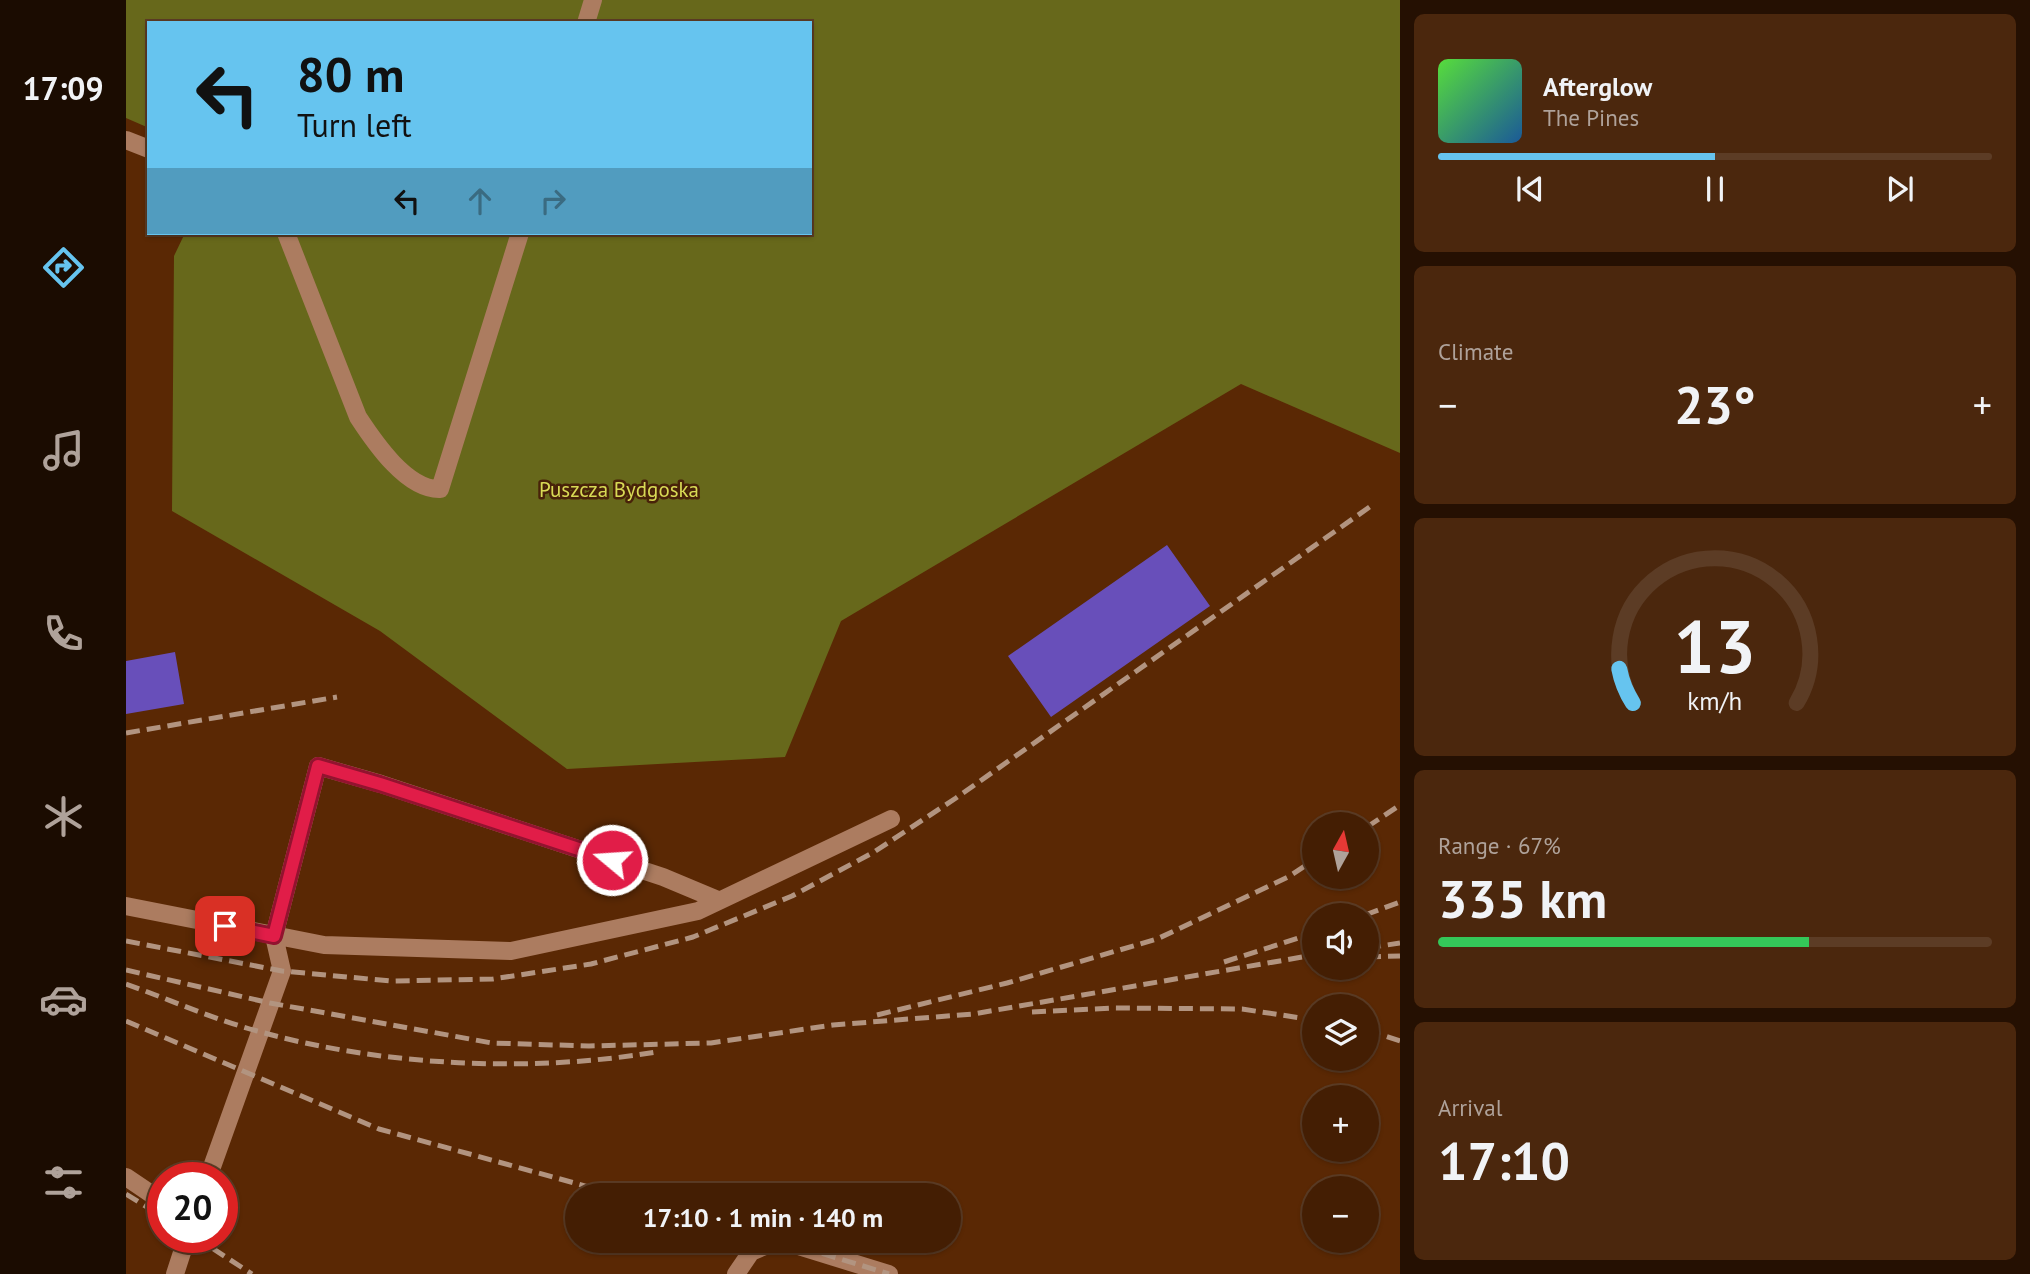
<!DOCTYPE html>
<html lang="en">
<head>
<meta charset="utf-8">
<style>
	body { margin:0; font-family:"PT Sans",sans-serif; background:#4b270d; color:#f1f3f6; height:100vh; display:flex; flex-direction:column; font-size:26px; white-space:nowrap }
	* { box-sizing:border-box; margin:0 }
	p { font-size:23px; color:#afa29a }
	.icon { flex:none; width:38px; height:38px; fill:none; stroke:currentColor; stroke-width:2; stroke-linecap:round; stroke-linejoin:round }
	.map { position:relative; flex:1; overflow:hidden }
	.details { display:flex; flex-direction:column; gap:14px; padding:14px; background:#251002; width:630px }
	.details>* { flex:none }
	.hud { position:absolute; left:21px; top:21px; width:665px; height:214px; border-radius:0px; box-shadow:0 2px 5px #0004,0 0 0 2px #5c3c25; background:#66c4ef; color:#111; overflow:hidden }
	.needle { width:46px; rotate:8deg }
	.controls { position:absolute; left:1176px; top:812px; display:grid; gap:14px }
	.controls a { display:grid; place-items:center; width:77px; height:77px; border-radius:50%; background:#441e03; box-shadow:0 2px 5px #0004,0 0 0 2px #5c3c25; font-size:35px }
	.speed { position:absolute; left:21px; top:1162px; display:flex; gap:14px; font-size:35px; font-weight:700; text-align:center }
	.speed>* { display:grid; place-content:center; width:91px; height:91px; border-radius:50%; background:#441e03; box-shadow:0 2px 5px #0004,0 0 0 2px #5c3c25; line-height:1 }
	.speed .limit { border:10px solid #d22; background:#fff; color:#111 }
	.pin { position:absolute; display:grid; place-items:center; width:60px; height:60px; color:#fff; margin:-30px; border-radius:14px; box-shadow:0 4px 10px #0006 }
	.me { position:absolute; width:77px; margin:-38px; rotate:288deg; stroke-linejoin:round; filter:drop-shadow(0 0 5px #0008) }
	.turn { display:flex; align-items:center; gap:24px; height:147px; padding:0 35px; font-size:32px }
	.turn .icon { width:91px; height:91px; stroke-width:2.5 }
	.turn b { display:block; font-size:49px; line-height:60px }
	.lanes { display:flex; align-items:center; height:66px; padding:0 35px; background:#0003; justify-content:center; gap:35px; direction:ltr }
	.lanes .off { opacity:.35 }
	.big { font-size:52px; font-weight:700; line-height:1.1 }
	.details .tile { flex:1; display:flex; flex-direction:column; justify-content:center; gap:10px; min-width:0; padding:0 24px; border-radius:10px; background:#4b270d }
	.details .dial { align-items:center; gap:0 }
	.dial svg { height:182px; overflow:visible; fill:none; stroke:#5c3c25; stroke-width:7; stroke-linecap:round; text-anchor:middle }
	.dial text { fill:#f1f3f6; stroke:none }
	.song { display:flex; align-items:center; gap:21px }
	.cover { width:84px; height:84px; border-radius:10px; background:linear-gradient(135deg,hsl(110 70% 55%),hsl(210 70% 35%)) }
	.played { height:7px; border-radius:4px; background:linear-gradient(90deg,#66c4ef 50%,#5c3c25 50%) }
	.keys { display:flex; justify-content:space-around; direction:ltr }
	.heat { display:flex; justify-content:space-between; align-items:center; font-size:38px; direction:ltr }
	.charge { height:10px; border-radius:5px; background:linear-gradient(90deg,#34c759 67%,#5c3c25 0) }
	.trip { position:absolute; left:439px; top:1183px; width:396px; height:70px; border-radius:35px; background:#441e03; box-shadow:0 2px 5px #0004,0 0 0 2px #5c3c25; font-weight:700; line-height:70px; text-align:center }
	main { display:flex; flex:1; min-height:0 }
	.tabs { display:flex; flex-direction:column; width:126px; justify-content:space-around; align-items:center; background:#1b0c01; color:#afa29a }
	.tabs .icon { width:49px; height:49px }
	.tabs .selected { color:#66c4ef }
	.tabs b { font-size:32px; color:#f1f3f6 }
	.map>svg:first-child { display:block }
	.forest { fill:#67681b }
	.building { fill:#684fba }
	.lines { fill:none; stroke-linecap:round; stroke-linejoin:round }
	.minor { stroke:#ac7c60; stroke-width:18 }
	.rail { stroke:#b29480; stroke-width:5; stroke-dasharray:14 7; stroke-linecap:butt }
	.route-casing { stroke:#92132f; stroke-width:18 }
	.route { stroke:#e11d48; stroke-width:12 }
	.labels { text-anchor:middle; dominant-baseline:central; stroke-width:5; stroke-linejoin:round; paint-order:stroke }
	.park-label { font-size:21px; fill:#d8da55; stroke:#482209 }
</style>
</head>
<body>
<main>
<nav class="tabs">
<b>17:09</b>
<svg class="icon selected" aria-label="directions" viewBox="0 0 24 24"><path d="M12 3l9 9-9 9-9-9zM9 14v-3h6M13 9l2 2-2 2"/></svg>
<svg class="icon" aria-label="music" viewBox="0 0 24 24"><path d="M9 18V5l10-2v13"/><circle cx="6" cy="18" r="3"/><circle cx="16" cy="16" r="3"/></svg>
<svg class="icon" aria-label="phone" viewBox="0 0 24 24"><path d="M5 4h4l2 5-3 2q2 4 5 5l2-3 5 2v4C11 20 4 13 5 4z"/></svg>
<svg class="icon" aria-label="climate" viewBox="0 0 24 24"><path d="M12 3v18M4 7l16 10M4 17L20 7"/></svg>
<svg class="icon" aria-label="car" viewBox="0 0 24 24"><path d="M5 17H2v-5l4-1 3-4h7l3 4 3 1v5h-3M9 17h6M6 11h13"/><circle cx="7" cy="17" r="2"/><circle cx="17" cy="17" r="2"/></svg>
<svg class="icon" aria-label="filters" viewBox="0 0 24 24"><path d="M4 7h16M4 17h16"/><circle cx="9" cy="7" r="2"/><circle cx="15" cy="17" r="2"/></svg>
</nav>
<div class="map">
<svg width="1274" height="1274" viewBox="0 0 1274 1274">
	<rect width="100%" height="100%" fill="#5a2804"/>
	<path class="forest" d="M0,0H1274V453L1115,384L715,621L659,757L441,769L254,631L46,511L48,256L59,233H684V23H23V128L0,118Z"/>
	<path class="building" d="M1041,545L1084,606L925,717L882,656Z
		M49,652L58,704L0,714V661Z"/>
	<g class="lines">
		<path class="minor" d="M460,23L467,0
			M0,140L23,149
			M160,233L232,417C249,443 281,490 314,489L394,233
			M0,906L198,945L385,951L572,911L765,819
			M0,1177L37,1202
			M82,1178L156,971L148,936L192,766L255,784L537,877L592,900
			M656,1241L763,1274
			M49,1274L61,1237
			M610,1274L625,1252L651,1241"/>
		<path class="rail" d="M0,733L211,697
			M1241,827L1274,805
			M1239,915L1274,902
			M0,941L156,971L265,981L367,979L465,964L567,937L666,896L748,852L830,798L1245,506
			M1241,948L1274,943
			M1241,957L1274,956
			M1098,962L1188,933
			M0,970L144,1003L366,1043L463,1046L585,1043L707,1025L847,1014L1188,955
			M0,984C45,1000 89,1020 135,1032C256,1066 406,1073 530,1052
			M906,1012L988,1008L1116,1009L1188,1020
			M751,1015L881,983L1031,939L1162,877L1188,860
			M0,1021L253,1129L492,1195
			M1241,1030L1274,1041
			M0,1194L37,1217
			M69,1237L126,1274
			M656,1241L763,1274"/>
	</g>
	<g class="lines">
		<defs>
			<path id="route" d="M99,926L148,936L192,766L254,784L486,860"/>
		</defs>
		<use href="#route" class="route-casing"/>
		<use href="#route" class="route"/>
	</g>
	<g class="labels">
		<g class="park-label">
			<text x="493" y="489">Puszcza Bydgoska</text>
		</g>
	</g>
</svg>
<div class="controls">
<a><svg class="needle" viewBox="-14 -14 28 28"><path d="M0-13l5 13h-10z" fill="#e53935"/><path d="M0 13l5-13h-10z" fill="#afa29a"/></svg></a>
<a><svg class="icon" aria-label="sound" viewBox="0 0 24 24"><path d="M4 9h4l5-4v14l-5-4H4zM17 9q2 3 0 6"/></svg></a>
<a><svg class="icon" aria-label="layers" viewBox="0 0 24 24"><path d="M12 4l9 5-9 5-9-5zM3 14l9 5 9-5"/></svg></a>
<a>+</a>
<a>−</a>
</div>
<div class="speed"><div class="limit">20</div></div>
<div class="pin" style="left:99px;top:926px;background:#d93025"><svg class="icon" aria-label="arrive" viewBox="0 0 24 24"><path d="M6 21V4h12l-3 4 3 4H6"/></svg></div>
<svg class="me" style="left:486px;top:860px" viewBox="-20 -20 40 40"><circle r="17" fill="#e11d48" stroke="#fff" stroke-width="3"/><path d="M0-11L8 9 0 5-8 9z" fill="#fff"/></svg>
<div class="trip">17:10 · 1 min · 140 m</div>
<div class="hud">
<div class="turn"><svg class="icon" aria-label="left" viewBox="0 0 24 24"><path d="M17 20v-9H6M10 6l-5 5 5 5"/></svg><div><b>80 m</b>Turn left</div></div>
<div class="lanes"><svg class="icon" aria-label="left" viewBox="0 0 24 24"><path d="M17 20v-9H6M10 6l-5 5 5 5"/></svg><svg class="icon off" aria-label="ahead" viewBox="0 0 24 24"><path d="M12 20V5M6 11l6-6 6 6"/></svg><svg class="icon off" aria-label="right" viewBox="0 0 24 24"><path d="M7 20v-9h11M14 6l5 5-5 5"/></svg></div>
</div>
</div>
<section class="details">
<div class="tile">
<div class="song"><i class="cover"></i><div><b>Afterglow</b><p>The Pines</p></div></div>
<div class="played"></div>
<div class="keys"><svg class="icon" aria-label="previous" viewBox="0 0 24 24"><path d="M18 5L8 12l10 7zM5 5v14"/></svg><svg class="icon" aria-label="pause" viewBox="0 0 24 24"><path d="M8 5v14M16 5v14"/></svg><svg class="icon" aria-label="next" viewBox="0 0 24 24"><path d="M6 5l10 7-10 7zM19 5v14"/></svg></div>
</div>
<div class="tile"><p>Climate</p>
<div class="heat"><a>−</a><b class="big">23°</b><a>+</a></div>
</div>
<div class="tile dial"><svg viewBox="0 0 100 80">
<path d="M14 69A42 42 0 1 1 86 69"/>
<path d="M14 69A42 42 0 0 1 8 54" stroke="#66c4ef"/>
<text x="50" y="56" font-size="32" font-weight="700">13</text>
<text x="50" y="72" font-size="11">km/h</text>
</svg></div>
<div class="tile"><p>Range · 67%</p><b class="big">335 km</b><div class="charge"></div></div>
<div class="tile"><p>Arrival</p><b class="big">17:10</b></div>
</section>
</main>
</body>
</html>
